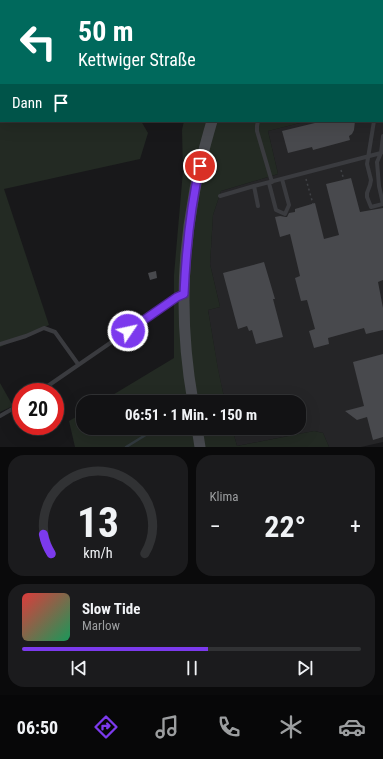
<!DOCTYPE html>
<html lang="de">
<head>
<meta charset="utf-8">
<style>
	body { margin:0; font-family:"Roboto Condensed",sans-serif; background:#1b1b1d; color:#f1f3f6; height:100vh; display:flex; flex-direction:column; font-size:15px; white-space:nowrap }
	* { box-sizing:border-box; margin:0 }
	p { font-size:13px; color:#9c9ea0 }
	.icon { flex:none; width:22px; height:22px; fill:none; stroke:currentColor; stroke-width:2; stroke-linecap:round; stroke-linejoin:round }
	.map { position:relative; height:447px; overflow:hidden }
	.panel { display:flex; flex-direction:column; gap:8px; padding:8px; background:#0a0a0b; flex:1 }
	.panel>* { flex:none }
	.hud { position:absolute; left:0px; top:0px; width:383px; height:122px; box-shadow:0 4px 16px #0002,0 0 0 1px #313234; background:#00695c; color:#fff; overflow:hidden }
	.speed { position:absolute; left:12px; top:383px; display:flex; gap:8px; font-size:20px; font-weight:700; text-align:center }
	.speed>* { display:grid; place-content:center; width:52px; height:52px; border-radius:50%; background:#121214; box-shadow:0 4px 16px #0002,0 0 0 1px #313234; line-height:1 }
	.speed .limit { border:6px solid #d22; background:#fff; color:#111 }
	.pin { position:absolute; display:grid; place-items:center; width:34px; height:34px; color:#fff; margin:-17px; border:2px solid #fff; border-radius:50%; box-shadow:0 1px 4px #0007 }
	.me { position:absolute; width:44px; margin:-22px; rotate:56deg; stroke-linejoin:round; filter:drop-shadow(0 0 3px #0008) }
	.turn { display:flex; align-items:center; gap:14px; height:84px; padding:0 12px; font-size:18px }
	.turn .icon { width:52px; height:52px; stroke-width:2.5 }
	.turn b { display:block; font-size:28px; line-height:34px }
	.then { display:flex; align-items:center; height:38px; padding:0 12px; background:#0003; gap:8px; font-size:15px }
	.big { font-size:30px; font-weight:700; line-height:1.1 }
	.panel .card { flex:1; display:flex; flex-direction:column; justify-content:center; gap:6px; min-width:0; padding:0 14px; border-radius:16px; background:#1b1b1d }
	.panel .dial { align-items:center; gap:0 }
	.dial svg { height:104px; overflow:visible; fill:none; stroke:#313234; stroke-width:7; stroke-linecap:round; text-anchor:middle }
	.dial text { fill:#f1f3f6; stroke:none }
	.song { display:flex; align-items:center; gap:12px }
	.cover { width:48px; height:48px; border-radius:6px; background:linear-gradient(135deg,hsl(0 70% 55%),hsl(150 70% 35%)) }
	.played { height:4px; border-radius:2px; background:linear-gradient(90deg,#7c3aed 55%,#313234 55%) }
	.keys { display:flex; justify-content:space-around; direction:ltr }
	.heat { display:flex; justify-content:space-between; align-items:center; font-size:22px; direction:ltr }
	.panel .tiles { flex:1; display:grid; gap:8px; grid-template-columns:1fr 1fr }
	.card:last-child { grid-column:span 2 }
	.trip { position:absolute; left:76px; top:395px; width:230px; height:40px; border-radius:16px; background:#121214; box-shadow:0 4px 16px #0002,0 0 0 1px #313234; font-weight:700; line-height:40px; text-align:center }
	.dock { display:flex; height:64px; justify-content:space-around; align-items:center; background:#070708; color:#9c9ea0 }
	.dock .icon { width:28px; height:28px }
	.dock .current { color:#7c3aed }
	.dock b { font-size:18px; color:#f1f3f6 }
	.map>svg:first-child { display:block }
	.built { fill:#252527 }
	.green { fill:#232a23 }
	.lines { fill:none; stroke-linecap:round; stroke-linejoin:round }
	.stream { stroke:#323a3f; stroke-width:2.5 }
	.building { fill:#48494d }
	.path { stroke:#404246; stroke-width:1.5; stroke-dasharray:2 3; stroke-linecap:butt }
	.lane { stroke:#3a3b3f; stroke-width:4 }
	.street { stroke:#3a3b3f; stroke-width:8 }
	.secondary { stroke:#484a4f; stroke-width:11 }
	.route-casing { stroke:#51269a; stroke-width:10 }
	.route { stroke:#7c3aed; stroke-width:7 }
</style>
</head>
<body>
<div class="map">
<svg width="383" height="447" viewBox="0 0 383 447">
	<rect width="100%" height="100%" fill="#18181a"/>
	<path class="built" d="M382,43H383V442L361,447H329L323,433L314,431L237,446L232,428H299V402H225L218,370L208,310L220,307L210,264L213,215L221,191L278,174L268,131L308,121H382Z"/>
	<path class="green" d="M0,0H288V1H1V121H141L148,133L140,159L4,189L49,325L0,347Z
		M184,121H308L268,131L278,174L221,191L213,215L210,264L220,307L208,310L218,369L225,402H101L174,358V275L183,171L182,130Z
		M0,383L13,406L0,412Z
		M83,413V428H232L237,446L314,431L323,433L329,447H75L69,421Z"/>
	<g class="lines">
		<path class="stream" d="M126,447L157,428"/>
	</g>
	<path class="building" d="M326,121V123L335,121H355L354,130L352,134L349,136L350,140L313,150L312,147L288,153L282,131L319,122V123Z
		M351,178L360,212L383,208V280L378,282L383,308V330L366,334L364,328L328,338L329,344L314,348L309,331L315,329L307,300L301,301L295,278L300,276L290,234L280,237L275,217L280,216L286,217H287L289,213L295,212V209L315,203L324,239L339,235L326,184Z
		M264,262L275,299H273L283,337L256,344L252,330L249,331L247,326L238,329L223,273Z
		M156,271L157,278L150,280L148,273Z
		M383,354V437L373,440L367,417L357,420L345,411L364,406L353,362Z"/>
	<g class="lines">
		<path class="path" d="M341,170L344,180
			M306,179L313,204"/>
		<path class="lane" d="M127,0L129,1
			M12,1L13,0
			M212,1V0
			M0,25L1,26
			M382,65L383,57
			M258,121L257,126V131L272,182
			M374,121L367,164L371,180L370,185L367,193V197L371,207L383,204L379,186L377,162L381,153L383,136
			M269,183L276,210L285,214L289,205L282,179
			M220,196L254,186
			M258,206L254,186L381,153
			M0,344L26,336L44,328L55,332L78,364
			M39,392L177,297L182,295
			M0,416L21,404"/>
		<path class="street" d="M383,0V11"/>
		<path class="secondary" d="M265,0L268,1
			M281,0L282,1
			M249,1L250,0
			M382,15L383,14
			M382,39L383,40
			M193,402C181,334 181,263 194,195C198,170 205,145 212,121
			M197,428L200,447"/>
	</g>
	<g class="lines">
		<defs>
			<path id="route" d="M128,331L177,297L184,294C186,251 190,208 200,166"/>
		</defs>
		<use href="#route" class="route-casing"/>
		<use href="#route" class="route"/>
	</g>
</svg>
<div class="speed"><div class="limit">20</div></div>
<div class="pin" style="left:200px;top:166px;background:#d93025"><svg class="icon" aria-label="arrive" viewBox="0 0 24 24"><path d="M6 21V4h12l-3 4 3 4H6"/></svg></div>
<svg class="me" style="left:128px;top:331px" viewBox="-20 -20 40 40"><circle r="17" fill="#7c3aed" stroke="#fff" stroke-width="3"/><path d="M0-11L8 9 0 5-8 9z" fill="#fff"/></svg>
<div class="trip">06:51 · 1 Min. · 150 m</div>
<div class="hud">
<div class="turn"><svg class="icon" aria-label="left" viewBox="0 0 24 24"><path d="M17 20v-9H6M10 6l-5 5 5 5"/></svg><div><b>50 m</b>Kettwiger Straße</div></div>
<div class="then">Dann<svg class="icon" aria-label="arrive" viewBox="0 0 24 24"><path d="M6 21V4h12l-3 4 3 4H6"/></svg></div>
</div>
</div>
<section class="panel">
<div class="tiles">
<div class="card dial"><svg viewBox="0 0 100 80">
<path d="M14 69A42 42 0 1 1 86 69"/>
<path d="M14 69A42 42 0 0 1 8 54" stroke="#7c3aed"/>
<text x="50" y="56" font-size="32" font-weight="700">13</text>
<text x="50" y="72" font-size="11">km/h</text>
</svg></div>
<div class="card"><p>Klima</p>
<div class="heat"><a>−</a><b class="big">22°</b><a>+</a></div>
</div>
<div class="card">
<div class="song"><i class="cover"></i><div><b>Slow Tide</b><p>Marlow</p></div></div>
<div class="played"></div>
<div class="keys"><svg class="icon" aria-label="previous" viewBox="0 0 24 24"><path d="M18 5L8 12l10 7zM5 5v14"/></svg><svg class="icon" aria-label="pause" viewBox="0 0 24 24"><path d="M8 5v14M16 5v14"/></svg><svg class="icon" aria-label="next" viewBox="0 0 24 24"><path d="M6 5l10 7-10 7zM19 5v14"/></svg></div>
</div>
</div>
</section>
<nav class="dock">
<b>06:50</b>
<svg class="icon current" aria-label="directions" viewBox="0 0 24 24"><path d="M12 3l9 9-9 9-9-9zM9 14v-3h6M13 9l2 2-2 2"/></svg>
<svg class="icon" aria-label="music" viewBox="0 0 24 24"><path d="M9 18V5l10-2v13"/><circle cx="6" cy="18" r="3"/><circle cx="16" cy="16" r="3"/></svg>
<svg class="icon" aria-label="phone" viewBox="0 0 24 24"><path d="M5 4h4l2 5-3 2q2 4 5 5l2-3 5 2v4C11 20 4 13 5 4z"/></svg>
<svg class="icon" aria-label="climate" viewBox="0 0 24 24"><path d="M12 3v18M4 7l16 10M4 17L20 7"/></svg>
<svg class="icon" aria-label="car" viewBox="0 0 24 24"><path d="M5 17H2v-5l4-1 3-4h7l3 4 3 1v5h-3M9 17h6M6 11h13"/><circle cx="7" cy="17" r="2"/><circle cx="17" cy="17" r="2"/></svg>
</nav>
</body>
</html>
